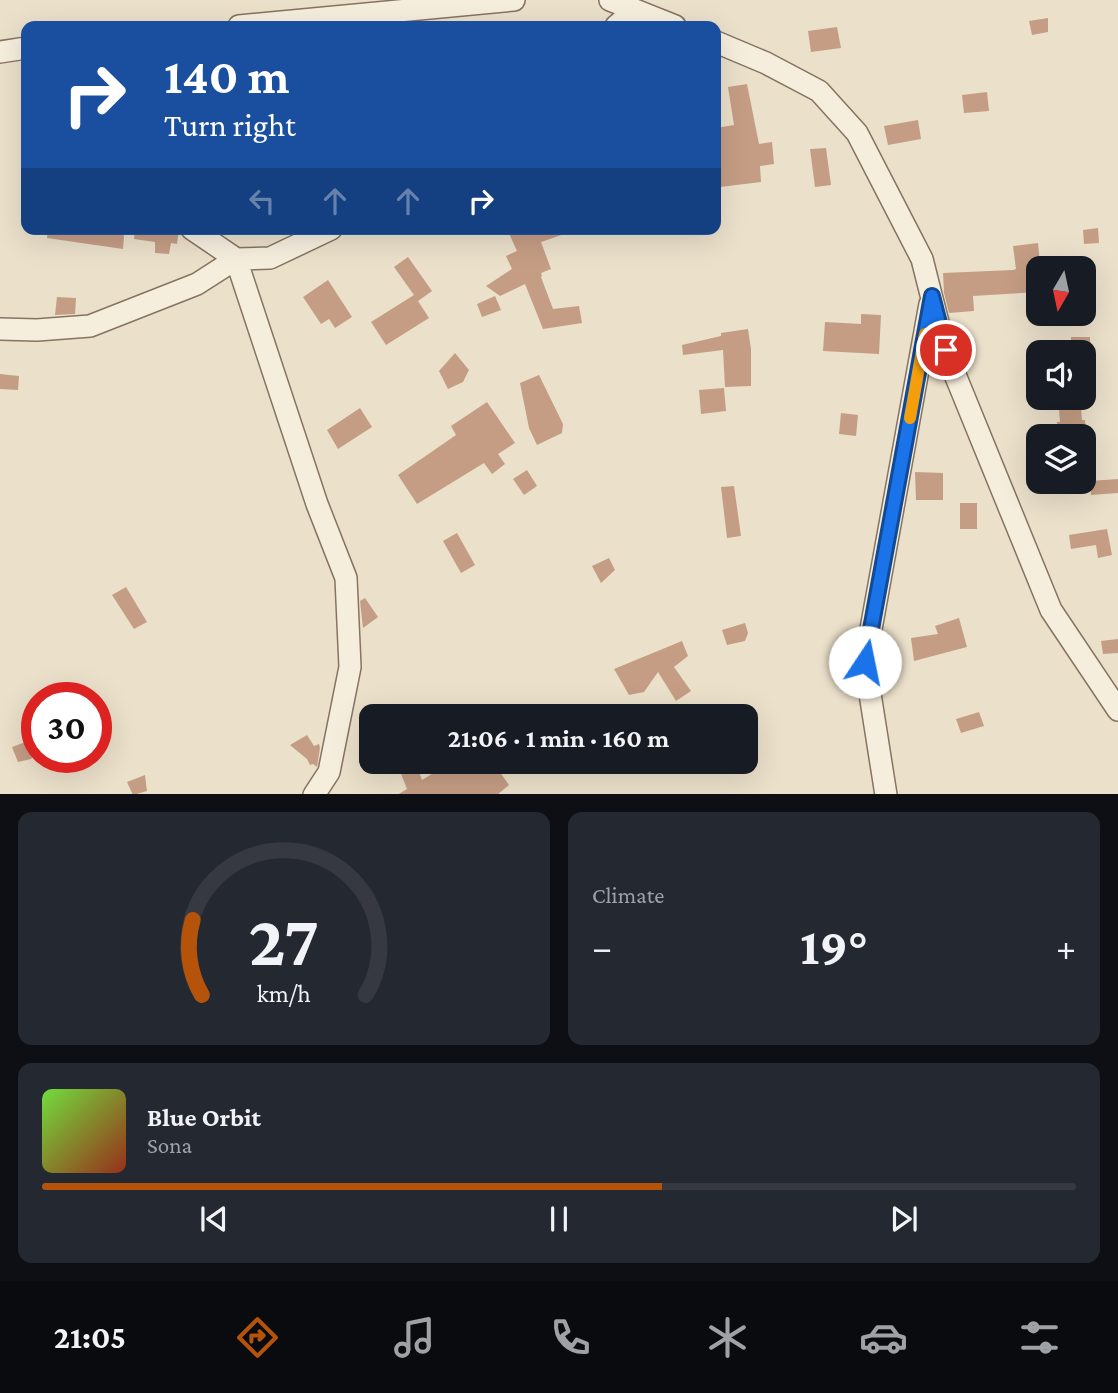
<!DOCTYPE html>
<html lang="en">
<head>
<meta charset="utf-8">
<style>
	body { margin:0; font-family:"Crimson Pro",serif; background:#242831; color:#f1f3f6; height:100vh; display:flex; flex-direction:column; font-size:26px; white-space:nowrap }
	* { box-sizing:border-box; margin:0 }
	p { font-size:23px; color:#9ea1a6 }
	.icon { flex:none; width:38px; height:38px; fill:none; stroke:currentColor; stroke-width:2; stroke-linecap:round; stroke-linejoin:round }
	.map { position:relative; height:794px; overflow:hidden }
	.side { display:flex; flex-direction:column; gap:18px; padding:18px; background:#0d0f14; flex:1 }
	.side>* { flex:none }
	.hud { position:absolute; left:21px; top:21px; width:700px; height:214px; border-radius:14px; box-shadow:0 7px 28px #0002; background:#1a4fa0; color:#fff; overflow:hidden }
	.needle { width:46px; rotate:189deg }
	.fabs { position:absolute; left:1026px; top:256px; display:grid; gap:14px }
	.fabs a { display:grid; place-items:center; width:70px; height:70px; border-radius:14px; background:#171b24; box-shadow:0 7px 28px #0002; font-size:35px }
	.speed { position:absolute; left:21px; top:682px; display:flex; gap:14px; font-size:35px; font-weight:700; text-align:center }
	.speed>* { display:grid; place-content:center; width:91px; height:91px; border-radius:50%; background:#171b24; box-shadow:0 7px 28px #0002; line-height:1 }
	.speed .limit { border:10px solid #d22; background:#fff; color:#111 }
	.pin { position:absolute; display:grid; place-items:center; width:60px; height:60px; color:#fff; margin:-30px; border:4px solid #fff; border-radius:50%; box-shadow:0 2px 7px #0007 }
	.me { position:absolute; width:77px; margin:-38px; rotate:11deg; stroke-linejoin:round; filter:drop-shadow(0 0 5px #0008) }
	.turn { display:flex; align-items:center; gap:24px; height:147px; padding:0 28px; font-size:32px }
	.turn .icon { width:91px; height:91px; stroke-width:2.5 }
	.turn b { display:block; font-size:49px; line-height:60px }
	.lanes { display:flex; align-items:center; height:66px; padding:0 28px; background:#0003; justify-content:center; gap:35px; direction:ltr }
	.lanes .off { opacity:.35 }
	.big { font-size:52px; font-weight:700; line-height:1.1 }
	.side .card { flex:1; display:flex; flex-direction:column; justify-content:center; gap:10px; min-width:0; padding:0 24px; border-radius:14px; background:#242831 }
	.side .dial { align-items:center; gap:0 }
	.dial svg { height:182px; overflow:visible; fill:none; stroke:#363941; stroke-width:7; stroke-linecap:round; text-anchor:middle }
	.dial text { fill:#f1f3f6; stroke:none }
	.song { display:flex; align-items:center; gap:21px }
	.cover { width:84px; height:84px; border-radius:10px; background:linear-gradient(135deg,hsl(100 70% 55%),hsl(10 70% 35%)) }
	.played { height:7px; border-radius:4px; background:linear-gradient(90deg,#b45309 60%,#363941 60%) }
	.keys { display:flex; justify-content:space-around; direction:ltr }
	.heat { display:flex; justify-content:space-between; align-items:center; font-size:38px; direction:ltr }
	.side .tiles { flex:1; display:grid; gap:18px; grid-template-columns:1fr 1fr }
	.card:last-child { grid-column:span 2 }
	.trip { position:absolute; left:359px; top:704px; width:399px; height:70px; border-radius:14px; background:#171b24; box-shadow:0 7px 28px #0002; font-weight:700; line-height:70px; text-align:center }
	.dock { display:flex; height:112px; justify-content:space-around; align-items:center; background:#090b0e; color:#9ea1a6 }
	.dock .icon { width:49px; height:49px }
	.dock .current { color:#b45309 }
	.dock b { font-size:32px; color:#f1f3f6 }
	.map>svg:first-child { display:block }
	.building { fill:#c59d84 }
	.lines { fill:none; stroke-linecap:round; stroke-linejoin:round }
	.minor-casing { stroke:#867360; stroke-width:24 }
	.minor { stroke:#f6eedd; stroke-width:21 }
	.route-casing { stroke:#114b97; stroke-width:18 }
	.route { stroke:#1a73e8; stroke-width:12 }
	.slow { stroke:#f59e0b; stroke-width:12 }
</style>
</head>
<body>
<div class="map">
<svg width="1118" height="795" viewBox="0 0 1118 795">
	<rect width="100%" height="100%" fill="#ebe0ca"/>
	<path class="building" d="M1048,18V32L1032,35L1029,21Z
		M837,27L841,48L811,52L808,31Z
		M747,84L759,144L772,142L774,164L760,166L761,182L720,187L716,169V128L734,125L728,87Z
		M987,92L989,111L964,113L962,95Z
		M918,120L921,139L888,145L884,126Z
		M826,148L831,185L815,187L810,149Z
		M1098,228L1099,243L1084,244L1083,230Z
		M48,229H122L124,236L123,249L47,238Z
		M135,229H179L177,244L171,243L169,254L155,253V242L134,239Z
		M507,229H573V231L541,242L551,269L541,273L542,276L541,277L553,309L579,306L582,323L543,329L525,284L500,296L486,286L512,269L506,256L517,251Z
		M1038,243L1040,263H1037L1038,292L973,296L974,311L949,313L944,293L943,273L1013,270L1016,269L1013,246Z
		M408,257L432,291L418,301L429,318L386,345L371,322L414,295L394,267Z
		M328,280L352,317L335,328L329,319L321,324L303,297Z
		M495,296L501,310L482,317L477,304Z
		M57,297L76,298L75,314L55,315Z
		M861,314L881,315L879,354L823,351L825,322L861,324Z
		M748,329L751,349V386L725,387L723,350L683,355L682,345L721,336V333Z
		M1071,337H1090V352H1071Z
		M455,353L469,370L463,382L448,389L439,371Z
		M0,374L19,376L18,390L0,389Z
		M539,375L563,424L562,433L537,445L529,428L520,383Z
		M724,388L726,411L701,414L699,390Z
		M1058,397H1080L1082,420H1085L1086,436H1058L1057,422H1060Z
		M487,402L515,443L498,454L505,464L492,474L484,463L417,504L398,475L456,435L451,426Z
		M360,408L372,427L338,449L327,430Z
		M841,413L858,415L856,436L839,434Z
		M527,470L537,486L524,495L513,479Z
		M915,472L943,473V500H916Z
		M1118,479V493L1091,495L1090,481Z
		M734,486L741,536L727,538L721,487Z
		M960,503H977V529H960Z
		M1107,529L1112,555L1098,558L1096,545L1071,549L1069,535Z
		M457,533L475,565L461,573L443,541Z
		M609,558L615,570L601,583L592,566Z
		M126,587L147,622L134,629L112,595Z
		M365,598L378,617L363,628L360,601Z
		M959,618L967,647L914,661L911,638L938,634L935,626Z
		M745,623L748,633L745,641L727,645L722,630Z
		M1118,639V653L1103,654L1101,641Z
		M682,641L688,656L674,667L691,691L676,701L658,672L644,692L629,695L614,669Z
		M979,712L984,726L961,733L956,719Z
		M307,735L314,746L319,744L320,748L317,767L313,764L310,765L307,759L290,745Z
		M31,740L36,752L31,759L18,762L12,747Z
		M396,761H415L422,780L453,761H457L464,773L471,769L472,771L486,761H492L509,785L497,795H397L407,789Z
		M145,775L147,791L133,795L127,782Z"/>
	<g class="lines">
		<defs>
			<path id="minor" d="M610,0L675,26
				M239,26L514,0
				M616,26L635,10
				M716,42L766,63L819,91L857,133L922,259L945,350L1051,610L1118,710
				M0,52L26,48
				M192,229L236,259L270,258L331,229
				M0,329L37,330L90,326L197,284L236,259L317,504L346,578L350,667L329,772L314,795
				M886,795L865,662L930,304"/>
		</defs>
		<use href="#minor" class="minor-casing"/>
		<use href="#minor" class="minor"/>
	</g>
	<g class="lines">
		<defs>
			<path id="route" d="M865,662L932,296L946,350"/>
		</defs>
		<use href="#route" class="route-casing"/>
		<use href="#route" class="route"/>
		<path class="slow" d="M910,418L925,334"/>
	</g>
</svg>
<div class="fabs">
<a><svg class="needle" viewBox="-14 -14 28 28"><path d="M0-13l5 13h-10z" fill="#e53935"/><path d="M0 13l5-13h-10z" fill="#9ea1a6"/></svg></a>
<a><svg class="icon" aria-label="sound" viewBox="0 0 24 24"><path d="M4 9h4l5-4v14l-5-4H4zM17 9q2 3 0 6"/></svg></a>
<a><svg class="icon" aria-label="layers" viewBox="0 0 24 24"><path d="M12 4l9 5-9 5-9-5zM3 14l9 5 9-5"/></svg></a>
</div>
<div class="speed"><div class="limit">30</div></div>
<div class="pin" style="left:946px;top:350px;background:#d93025"><svg class="icon" aria-label="arrive" viewBox="0 0 24 24"><path d="M6 21V4h12l-3 4 3 4H6"/></svg></div>
<svg class="me" style="left:865px;top:662px" viewBox="-20 -20 40 40"><circle r="19" fill="#fff"/><path d="M0-13L10 11 0 6-10 11z" fill="#1a73e8"/></svg>
<div class="trip">21:06 · 1 min · 160 m</div>
<div class="hud">
<div class="turn"><svg class="icon" aria-label="right" viewBox="0 0 24 24"><path d="M7 20v-9h11M14 6l5 5-5 5"/></svg><div><b>140 m</b>Turn right</div></div>
<div class="lanes"><svg class="icon off" aria-label="left" viewBox="0 0 24 24"><path d="M17 20v-9H6M10 6l-5 5 5 5"/></svg><svg class="icon off" aria-label="ahead" viewBox="0 0 24 24"><path d="M12 20V5M6 11l6-6 6 6"/></svg><svg class="icon off" aria-label="ahead" viewBox="0 0 24 24"><path d="M12 20V5M6 11l6-6 6 6"/></svg><svg class="icon" aria-label="right" viewBox="0 0 24 24"><path d="M7 20v-9h11M14 6l5 5-5 5"/></svg></div>
</div>
</div>
<section class="side">
<div class="tiles">
<div class="card dial"><svg viewBox="0 0 100 80">
<path d="M14 69A42 42 0 1 1 86 69"/>
<path d="M14 69A42 42 0 0 1 10 36" stroke="#b45309"/>
<text x="50" y="56" font-size="32" font-weight="700">27</text>
<text x="50" y="72" font-size="11">km/h</text>
</svg></div>
<div class="card"><p>Climate</p>
<div class="heat"><a>−</a><b class="big">19°</b><a>+</a></div>
</div>
<div class="card">
<div class="song"><i class="cover"></i><div><b>Blue Orbit</b><p>Sona</p></div></div>
<div class="played"></div>
<div class="keys"><svg class="icon" aria-label="previous" viewBox="0 0 24 24"><path d="M18 5L8 12l10 7zM5 5v14"/></svg><svg class="icon" aria-label="pause" viewBox="0 0 24 24"><path d="M8 5v14M16 5v14"/></svg><svg class="icon" aria-label="next" viewBox="0 0 24 24"><path d="M6 5l10 7-10 7zM19 5v14"/></svg></div>
</div>
</div>
</section>
<nav class="dock">
<b>21:05</b>
<svg class="icon current" aria-label="directions" viewBox="0 0 24 24"><path d="M12 3l9 9-9 9-9-9zM9 14v-3h6M13 9l2 2-2 2"/></svg>
<svg class="icon" aria-label="music" viewBox="0 0 24 24"><path d="M9 18V5l10-2v13"/><circle cx="6" cy="18" r="3"/><circle cx="16" cy="16" r="3"/></svg>
<svg class="icon" aria-label="phone" viewBox="0 0 24 24"><path d="M5 4h4l2 5-3 2q2 4 5 5l2-3 5 2v4C11 20 4 13 5 4z"/></svg>
<svg class="icon" aria-label="climate" viewBox="0 0 24 24"><path d="M12 3v18M4 7l16 10M4 17L20 7"/></svg>
<svg class="icon" aria-label="car" viewBox="0 0 24 24"><path d="M5 17H2v-5l4-1 3-4h7l3 4 3 1v5h-3M9 17h6M6 11h13"/><circle cx="7" cy="17" r="2"/><circle cx="17" cy="17" r="2"/></svg>
<svg class="icon" aria-label="filters" viewBox="0 0 24 24"><path d="M4 7h16M4 17h16"/><circle cx="9" cy="7" r="2"/><circle cx="15" cy="17" r="2"/></svg>
</nav>
</body>
</html>
